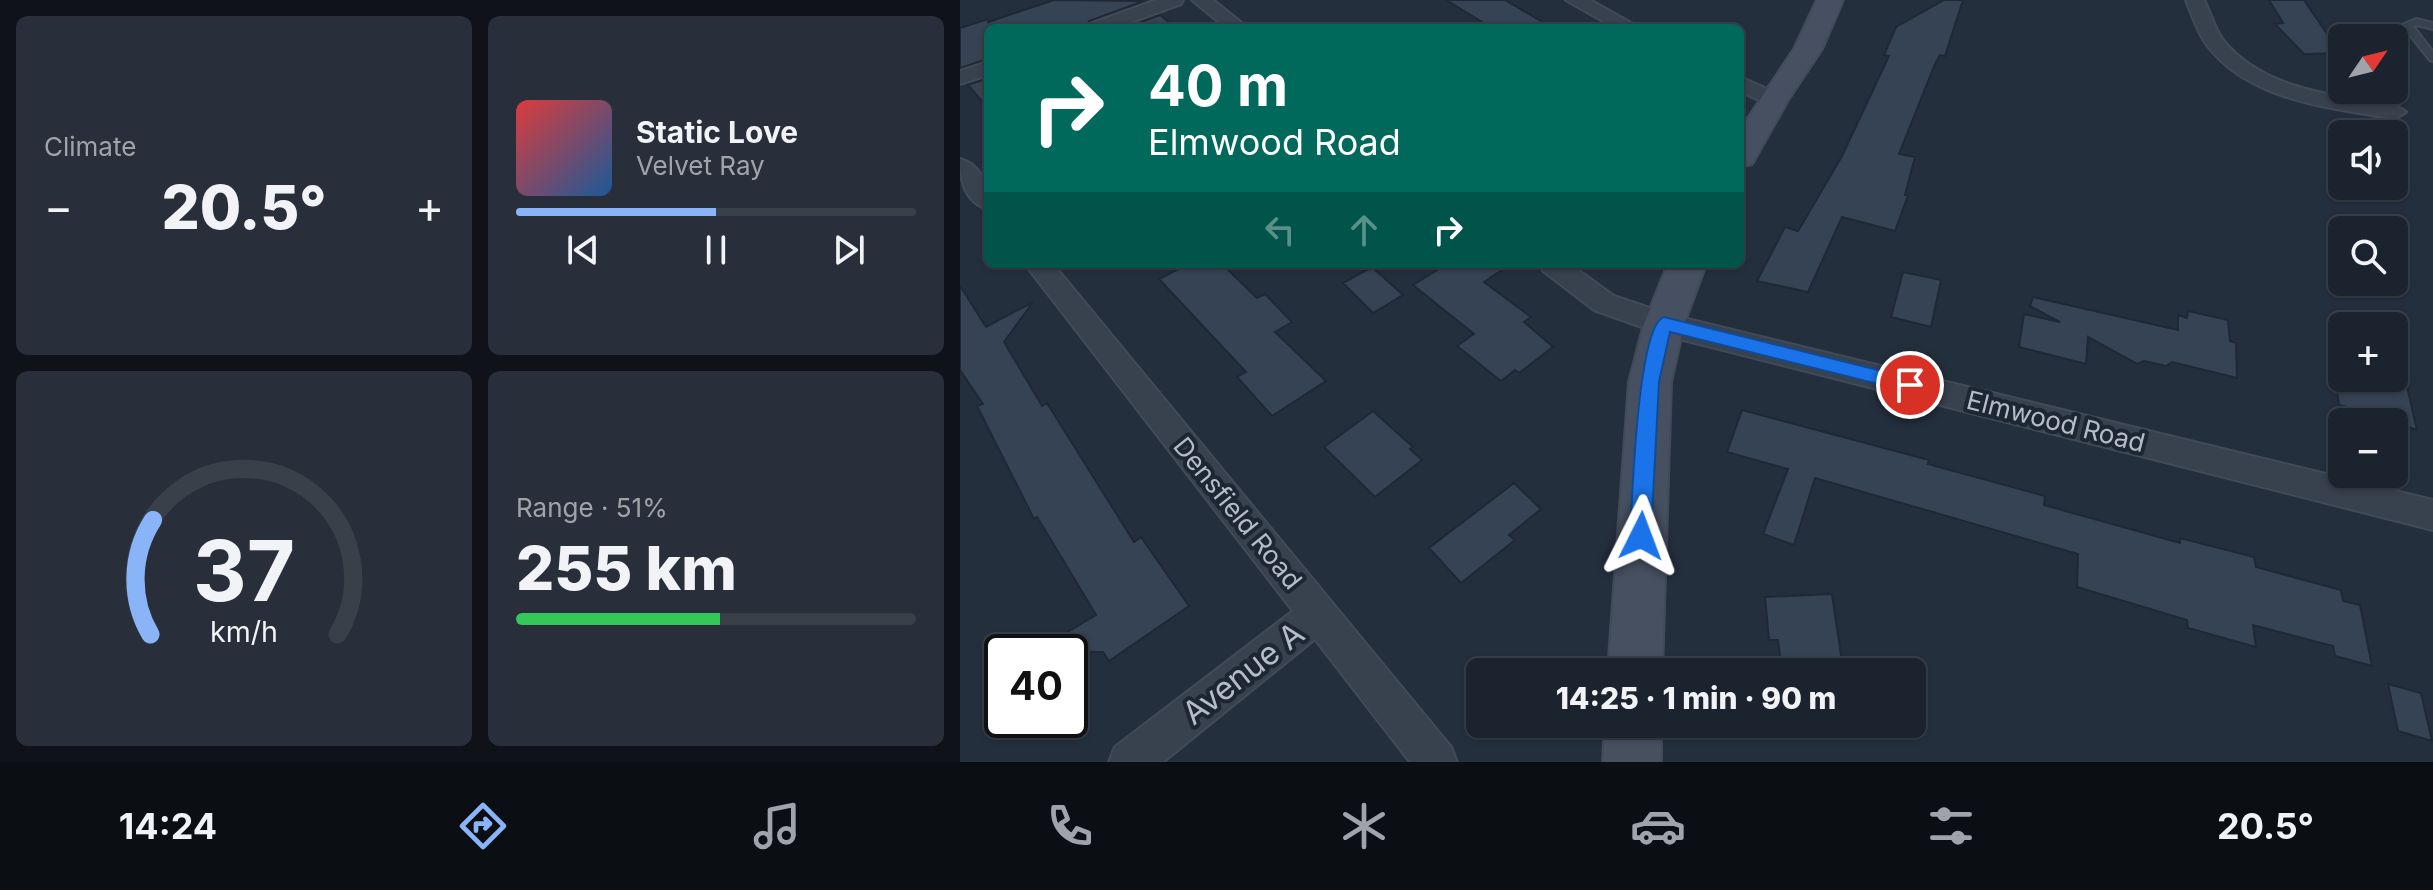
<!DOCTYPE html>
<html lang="en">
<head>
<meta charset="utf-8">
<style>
	body { margin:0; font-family:Inter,sans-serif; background:#282f3a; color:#f1f3f6; height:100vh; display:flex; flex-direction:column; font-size:30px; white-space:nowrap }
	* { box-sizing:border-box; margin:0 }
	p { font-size:26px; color:#a0a4aa }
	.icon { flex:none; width:44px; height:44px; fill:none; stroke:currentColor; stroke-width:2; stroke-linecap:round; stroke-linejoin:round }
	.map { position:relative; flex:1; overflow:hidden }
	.details { display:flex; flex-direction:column; gap:16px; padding:16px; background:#0f1319; width:960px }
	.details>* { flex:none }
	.banner { position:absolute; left:24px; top:24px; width:760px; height:244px; border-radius:12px; box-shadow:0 2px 6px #0004,0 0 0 2px #39404a; background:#00695c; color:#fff; overflow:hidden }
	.needle { width:52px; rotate:55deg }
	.fabs { position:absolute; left:1368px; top:24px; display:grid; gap:16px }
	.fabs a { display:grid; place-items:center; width:80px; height:80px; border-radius:12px; background:#1b232e; box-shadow:0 2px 6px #0004,0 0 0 2px #39404a; font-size:40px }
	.speed { position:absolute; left:24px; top:634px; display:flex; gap:16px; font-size:40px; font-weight:700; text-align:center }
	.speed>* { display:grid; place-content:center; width:104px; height:104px; border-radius:50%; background:#1b232e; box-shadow:0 2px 6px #0004,0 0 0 2px #39404a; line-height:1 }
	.speed .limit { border:4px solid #111; border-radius:12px; background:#fff; color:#111 }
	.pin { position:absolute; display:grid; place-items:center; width:68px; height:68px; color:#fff; margin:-34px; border:4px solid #fff; border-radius:50%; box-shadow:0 2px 8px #0007 }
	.me { position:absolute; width:88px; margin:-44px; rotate:3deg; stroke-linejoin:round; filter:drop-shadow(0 0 6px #0008) }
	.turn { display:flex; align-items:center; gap:28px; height:168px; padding:0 32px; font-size:36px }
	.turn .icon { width:104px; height:104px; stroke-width:2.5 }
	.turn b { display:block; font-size:56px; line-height:68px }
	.lanes { display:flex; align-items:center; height:76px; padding:0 32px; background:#0003; justify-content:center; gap:40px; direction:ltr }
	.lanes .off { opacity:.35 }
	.big { font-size:60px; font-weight:800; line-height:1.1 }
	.details .tile { flex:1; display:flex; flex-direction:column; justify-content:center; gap:12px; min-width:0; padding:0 28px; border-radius:12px; background:#282f3a }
	.details .dial { align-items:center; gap:0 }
	.dial svg { height:208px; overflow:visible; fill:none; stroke:#39404a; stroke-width:7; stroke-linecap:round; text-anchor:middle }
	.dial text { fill:#f1f3f6; stroke:none }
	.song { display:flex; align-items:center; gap:24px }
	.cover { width:96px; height:96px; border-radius:12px; background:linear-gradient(135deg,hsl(0 70% 55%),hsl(210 70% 35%)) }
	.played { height:8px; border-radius:4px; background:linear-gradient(90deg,#8ab4f8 50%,#39404a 50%) }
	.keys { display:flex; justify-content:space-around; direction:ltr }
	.heat { display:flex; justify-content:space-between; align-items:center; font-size:44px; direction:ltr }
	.charge { height:12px; border-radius:6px; background:linear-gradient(90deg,#34c759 51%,#39404a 0) }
	.details .tiles { flex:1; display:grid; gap:16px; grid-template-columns:repeat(2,1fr) }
	.trip { position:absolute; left:506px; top:658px; width:460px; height:80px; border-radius:12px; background:#1b232e; box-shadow:0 2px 6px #0004,0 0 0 2px #39404a; font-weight:800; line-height:80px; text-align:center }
	.dock { display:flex; height:128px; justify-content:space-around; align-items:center; background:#0b0e12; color:#a0a4aa }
	.dock .icon { width:56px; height:56px }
	.dock .active { color:#8ab4f8 }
	.dock b { font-size:36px; color:#f1f3f6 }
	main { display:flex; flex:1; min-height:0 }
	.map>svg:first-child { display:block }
	.building { fill:#364354; stroke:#1f2835; stroke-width:2 }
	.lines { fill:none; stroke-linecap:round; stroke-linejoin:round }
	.lane-casing { stroke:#414a57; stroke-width:4 }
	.street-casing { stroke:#414a57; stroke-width:4 }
	.secondary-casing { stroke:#414a57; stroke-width:4 }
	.lane { fill:#38414e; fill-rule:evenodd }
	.street { fill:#38414e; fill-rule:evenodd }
	.secondary { fill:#465061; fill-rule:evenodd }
	.route { fill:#1a73e8; stroke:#114b97; stroke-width:2 }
	.labels { text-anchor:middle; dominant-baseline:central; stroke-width:8; stroke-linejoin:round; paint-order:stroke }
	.street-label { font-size:26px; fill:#b4bcc9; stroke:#1d2633 }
	.near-street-label { font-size:32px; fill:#b4bcc9; stroke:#1d2633 }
</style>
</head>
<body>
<main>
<section class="details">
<div class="tiles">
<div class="tile"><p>Climate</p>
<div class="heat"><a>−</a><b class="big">20.5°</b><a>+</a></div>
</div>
<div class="tile">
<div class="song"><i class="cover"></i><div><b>Static Love</b><p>Velvet Ray</p></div></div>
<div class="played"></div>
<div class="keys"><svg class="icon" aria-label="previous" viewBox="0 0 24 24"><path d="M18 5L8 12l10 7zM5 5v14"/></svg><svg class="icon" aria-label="pause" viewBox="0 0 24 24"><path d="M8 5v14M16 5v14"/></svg><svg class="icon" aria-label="next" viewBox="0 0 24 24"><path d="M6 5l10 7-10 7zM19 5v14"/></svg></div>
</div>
<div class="tile dial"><svg viewBox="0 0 100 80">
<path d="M14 69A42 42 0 1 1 86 69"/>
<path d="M14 69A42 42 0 0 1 15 25" stroke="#8ab4f8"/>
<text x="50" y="56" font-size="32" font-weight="700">37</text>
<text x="50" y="72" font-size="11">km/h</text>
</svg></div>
<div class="tile"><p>Range · 51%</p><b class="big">255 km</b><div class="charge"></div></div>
</div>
</section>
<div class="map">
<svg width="1473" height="762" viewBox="0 0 1473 762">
	<rect width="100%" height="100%" fill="#242f3e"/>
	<path class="building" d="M94,0L184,1L129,21L124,28H28V59L0,68V28L28,19V22Z
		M486,0H545L593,28H532Z
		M984,0H1003L985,56L980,55L975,64L939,154L955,157L945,195H948L935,231L882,217L848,292L797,281L825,227L838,231L882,156L929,56L924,55L936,27Z
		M1309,0H1344L1380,53L1344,54L1315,24L1323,23Z
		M200,15L216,28H164Z
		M28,78V108L8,85Z
		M228,264H262L297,298L305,294L332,322L315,332L366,381L312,416L277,377L286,372L199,279Z
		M487,264H551L524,282L571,317L564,322L593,347L559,373L555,370L541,381L497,346L514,334L453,285Z
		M412,267L443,295L413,313L383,283Z
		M943,272L981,280L971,327L931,317Z
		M0,286L26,327L73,302L44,342L82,406L87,403L174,542L181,537L229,606L149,661L143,652H74L136,615L77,517L74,519L17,406L23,404L0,370Z
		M1073,297L1218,330V315L1227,318L1228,311L1268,320L1270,341L1276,343L1277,378L1212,362L1206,366L1184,361L1177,364L1128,337L1126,364L1059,347L1064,314L1100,322L1070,306Z
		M1375,378H1410L1447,387L1457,430L1434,422L1402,416L1400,410L1379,405Z
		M782,410L969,460L968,464L1085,496L1084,505L1220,543V538L1294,557L1296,567L1381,590L1383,601L1400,605L1412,666L1375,656L1373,646L1293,625L1296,647L1228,628L1227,620L1117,587L1118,554L855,478L834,545L803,534L828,469L767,452Z
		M413,411L453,447L450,449L462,460L415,497L364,447Z
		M554,483L581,509L549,535L555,540L501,583L469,548Z
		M872,594L882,662L821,664L818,640H809L805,597Z
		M1428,684L1461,693L1472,741L1438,731Z"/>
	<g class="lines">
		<defs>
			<path id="lane" d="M1456,19L1473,23V29L1456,25L1453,26L1473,52V61L1470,60L1442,25Z"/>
			<path id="street" d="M196,0H223L221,4L155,28H127L130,24Z
				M232,0H253L288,28H266Z
				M606,0H630L680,28H655Z
				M1226,0H1244C1251,13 1254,28 1263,40C1303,90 1376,96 1435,105L1446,112L1435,119C1371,108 1289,101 1247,45C1237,32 1232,15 1226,0Z
				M28,62V75L0,84V71Z
				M780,77L821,95L824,100L813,107L780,91Z
				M0,159C23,165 28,189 28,209C5,203 0,179 0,159Z
				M65,264H93L491,747L497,762H450L355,639L203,762H149L155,747L333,611Z
				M579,264H610L654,296L707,314L1473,500V530L704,335L634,310L583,271Z"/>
			<path id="secondary" d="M857,0H883L862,49L828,100L796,157L792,164L780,167V130L834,49Z
				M708,264H746L724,324L711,382L702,672H648L669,382L684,324Z
				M645,724H701V762H643Z"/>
		</defs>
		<use href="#lane" class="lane-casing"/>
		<use href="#street" class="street-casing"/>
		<use href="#secondary" class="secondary-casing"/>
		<use href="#lane" class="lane"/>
		<use href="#street" class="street"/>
		<use href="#secondary" class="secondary"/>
	</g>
	<path class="route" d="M704,317L950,378L959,385L950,392L710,332L699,382L691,536L688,543L681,546L673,543L670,536C672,505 677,325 704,317Z"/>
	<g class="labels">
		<g class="street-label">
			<text transform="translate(1096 421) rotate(14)">Elmwood Road</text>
			<text transform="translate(278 513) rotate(51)">Densfield Road</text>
		</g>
		<g class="near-street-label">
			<text transform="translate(283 673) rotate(-38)">Avenue A</text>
		</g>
	</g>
</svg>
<div class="fabs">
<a><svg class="needle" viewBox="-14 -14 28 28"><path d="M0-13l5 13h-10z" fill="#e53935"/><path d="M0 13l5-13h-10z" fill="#a0a4aa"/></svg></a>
<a><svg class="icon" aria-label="sound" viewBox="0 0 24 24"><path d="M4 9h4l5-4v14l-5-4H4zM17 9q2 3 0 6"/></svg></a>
<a><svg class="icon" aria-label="search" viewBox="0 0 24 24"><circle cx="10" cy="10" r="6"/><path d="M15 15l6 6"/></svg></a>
<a>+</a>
<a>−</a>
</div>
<div class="speed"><div class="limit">40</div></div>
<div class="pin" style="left:950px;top:385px;background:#d93025"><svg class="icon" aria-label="arrive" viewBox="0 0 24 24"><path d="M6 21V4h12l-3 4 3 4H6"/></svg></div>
<svg class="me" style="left:681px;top:536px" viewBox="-20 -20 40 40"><path d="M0-17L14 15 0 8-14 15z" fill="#1a73e8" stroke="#fff" stroke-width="4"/></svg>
<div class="trip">14:25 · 1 min · 90 m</div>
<div class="banner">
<div class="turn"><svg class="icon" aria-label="right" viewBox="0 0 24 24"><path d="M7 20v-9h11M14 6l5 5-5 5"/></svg><div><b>40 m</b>Elmwood Road</div></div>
<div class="lanes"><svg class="icon off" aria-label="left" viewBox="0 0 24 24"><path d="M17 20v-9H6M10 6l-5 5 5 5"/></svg><svg class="icon off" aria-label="ahead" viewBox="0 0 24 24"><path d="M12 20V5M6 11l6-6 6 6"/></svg><svg class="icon" aria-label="right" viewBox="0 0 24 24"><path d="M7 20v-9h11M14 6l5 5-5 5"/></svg></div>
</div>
</div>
</main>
<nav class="dock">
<b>14:24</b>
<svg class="icon active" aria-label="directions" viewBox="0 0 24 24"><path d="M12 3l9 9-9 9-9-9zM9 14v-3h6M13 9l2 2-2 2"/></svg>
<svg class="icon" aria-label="music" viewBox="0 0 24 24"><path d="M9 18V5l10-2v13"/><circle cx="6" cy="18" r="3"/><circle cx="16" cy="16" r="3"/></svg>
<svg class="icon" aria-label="phone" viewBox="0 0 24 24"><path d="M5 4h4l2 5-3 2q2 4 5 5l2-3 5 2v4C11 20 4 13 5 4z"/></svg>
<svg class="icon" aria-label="climate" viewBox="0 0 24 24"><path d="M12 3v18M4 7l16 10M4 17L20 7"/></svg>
<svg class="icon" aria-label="car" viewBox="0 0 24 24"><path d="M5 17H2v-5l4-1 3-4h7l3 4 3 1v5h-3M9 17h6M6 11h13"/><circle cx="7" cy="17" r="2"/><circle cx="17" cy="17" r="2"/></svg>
<svg class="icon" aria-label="filters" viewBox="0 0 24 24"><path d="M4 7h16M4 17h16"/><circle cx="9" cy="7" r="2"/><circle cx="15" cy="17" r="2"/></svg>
<b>20.5°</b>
</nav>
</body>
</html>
